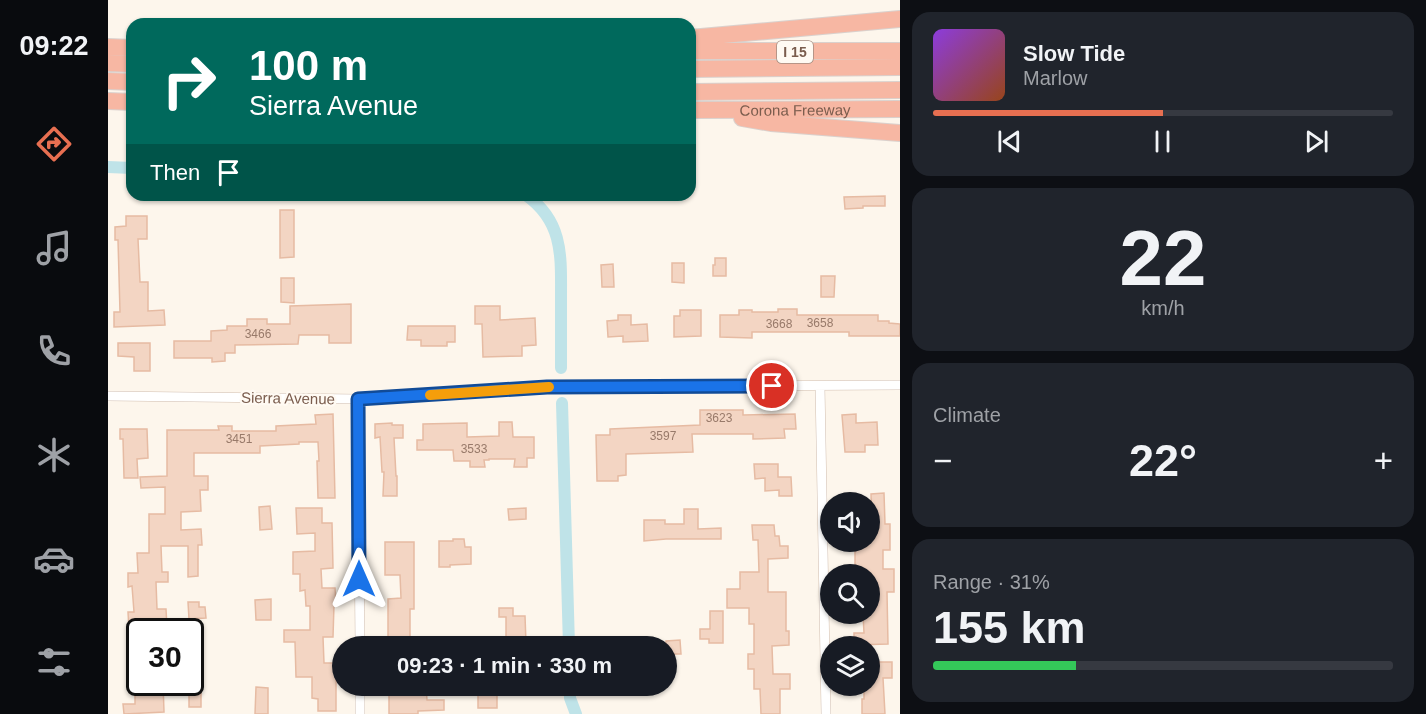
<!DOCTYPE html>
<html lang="en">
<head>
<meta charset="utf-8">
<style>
	body { margin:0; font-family:Helvetica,sans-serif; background:#20242c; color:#f1f3f6; height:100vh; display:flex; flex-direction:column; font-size:22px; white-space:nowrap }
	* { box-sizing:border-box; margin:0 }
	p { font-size:20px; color:#9ea1a6 }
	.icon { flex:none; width:33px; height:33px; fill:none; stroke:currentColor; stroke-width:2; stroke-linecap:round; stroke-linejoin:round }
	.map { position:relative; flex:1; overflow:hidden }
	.side { display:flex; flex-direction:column; gap:12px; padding:12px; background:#0d0f14; width:526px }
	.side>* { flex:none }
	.banner { position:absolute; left:18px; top:18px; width:570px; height:183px; border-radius:18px; box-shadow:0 2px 4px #0004; background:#00695c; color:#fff; overflow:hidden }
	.buttons { position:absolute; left:712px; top:492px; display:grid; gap:12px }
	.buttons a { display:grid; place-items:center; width:60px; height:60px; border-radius:50%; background:#171b24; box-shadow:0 2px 4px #0004; font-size:30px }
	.speed { position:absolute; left:18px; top:618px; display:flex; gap:12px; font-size:30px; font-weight:700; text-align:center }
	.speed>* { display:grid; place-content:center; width:78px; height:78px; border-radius:50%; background:#171b24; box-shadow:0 2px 4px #0004; line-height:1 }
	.speed .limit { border:3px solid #111; border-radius:9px; background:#fff; color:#111 }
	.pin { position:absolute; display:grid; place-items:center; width:51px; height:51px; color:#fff; margin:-26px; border:3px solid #fff; border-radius:50%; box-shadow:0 2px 6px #0007 }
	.me { position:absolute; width:66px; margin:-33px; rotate:0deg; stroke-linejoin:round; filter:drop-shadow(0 0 4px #0008) }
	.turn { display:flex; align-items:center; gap:21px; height:126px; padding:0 24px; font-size:27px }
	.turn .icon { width:78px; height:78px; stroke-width:2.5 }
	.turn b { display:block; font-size:42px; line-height:51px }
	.then { display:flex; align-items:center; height:57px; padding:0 24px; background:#0003; gap:12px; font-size:22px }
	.big { font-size:45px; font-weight:800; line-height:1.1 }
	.side .card { flex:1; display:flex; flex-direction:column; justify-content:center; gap:9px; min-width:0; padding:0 21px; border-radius:18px; background:#20242c }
	.side .dial { align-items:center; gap:0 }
	.dial b { font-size:78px; line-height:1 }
	.song { display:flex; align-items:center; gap:18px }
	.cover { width:72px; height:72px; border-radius:9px; background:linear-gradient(135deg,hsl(270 70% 55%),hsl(20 70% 35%)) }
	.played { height:6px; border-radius:3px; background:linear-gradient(90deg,#e76f51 50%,#363941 50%) }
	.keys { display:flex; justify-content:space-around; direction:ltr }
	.heat { display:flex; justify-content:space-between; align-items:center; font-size:33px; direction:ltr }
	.charge { height:9px; border-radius:4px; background:linear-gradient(90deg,#34c759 31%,#363941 0) }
	.trip { position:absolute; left:224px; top:636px; width:345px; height:60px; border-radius:30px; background:#171b24; box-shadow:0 2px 4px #0004; font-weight:800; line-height:60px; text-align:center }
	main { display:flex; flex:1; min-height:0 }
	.menu { display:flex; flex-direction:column; width:108px; justify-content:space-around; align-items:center; background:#090b0e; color:#9ea1a6 }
	.menu .icon { width:42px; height:42px }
	.menu .on { color:#e76f51 }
	.menu b { font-size:27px; color:#f1f3f6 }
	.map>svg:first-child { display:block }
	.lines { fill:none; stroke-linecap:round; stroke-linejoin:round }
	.canal { stroke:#bfe3e8; stroke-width:12 }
	.building { fill:#f3d5c3; stroke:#e6bba3; stroke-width:1.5 }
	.street-casing { stroke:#d1beb0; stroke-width:10 }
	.highway-casing { stroke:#dad1cd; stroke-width:18 }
	.street { stroke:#fff; stroke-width:9 }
	.highway { stroke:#f7b7a3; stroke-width:16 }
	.route-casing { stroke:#114b97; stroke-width:15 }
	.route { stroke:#1a73e8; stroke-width:10 }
	.slow { stroke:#f59e0b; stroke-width:10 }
	.labels { text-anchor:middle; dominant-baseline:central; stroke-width:4.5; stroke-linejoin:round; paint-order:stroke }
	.number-label { font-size:12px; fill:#987a6a }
	.shield { fill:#fffaf3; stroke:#a28b7f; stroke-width:1.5 }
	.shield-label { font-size:14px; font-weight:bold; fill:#7a5c4d }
	.street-label { font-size:15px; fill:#7a5c4d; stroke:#fffaf3 }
</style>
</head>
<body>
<main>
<nav class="menu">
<b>09:22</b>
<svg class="icon on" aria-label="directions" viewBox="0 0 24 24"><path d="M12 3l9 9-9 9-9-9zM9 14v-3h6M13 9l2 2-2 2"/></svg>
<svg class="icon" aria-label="music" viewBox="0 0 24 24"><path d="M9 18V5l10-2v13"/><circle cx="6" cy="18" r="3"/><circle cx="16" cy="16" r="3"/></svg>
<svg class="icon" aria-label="phone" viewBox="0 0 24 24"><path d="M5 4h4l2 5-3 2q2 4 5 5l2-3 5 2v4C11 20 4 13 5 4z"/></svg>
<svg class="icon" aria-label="climate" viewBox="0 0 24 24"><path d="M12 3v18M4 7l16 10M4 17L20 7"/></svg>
<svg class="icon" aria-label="car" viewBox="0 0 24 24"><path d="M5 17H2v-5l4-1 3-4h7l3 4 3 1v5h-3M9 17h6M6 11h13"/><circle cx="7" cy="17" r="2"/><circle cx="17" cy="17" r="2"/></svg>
<svg class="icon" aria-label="filters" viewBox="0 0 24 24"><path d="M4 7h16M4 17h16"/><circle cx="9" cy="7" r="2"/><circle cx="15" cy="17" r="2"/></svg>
</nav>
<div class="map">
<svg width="792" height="714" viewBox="0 0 792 714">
	<rect width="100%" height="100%" fill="#fdf6ec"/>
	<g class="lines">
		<path class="canal" d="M0,167L24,168
			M418,195C456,222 453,257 453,299C453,322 453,345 453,368
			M454,403L461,646
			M462,686V698L468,714"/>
	</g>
	<path class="building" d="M777,196V206H755V208L737,209L736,197Z
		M172,210H186V257L172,258Z
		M18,216H39V239H30L32,282H40V311L56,310L57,325L6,327V312H12L10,240H7V227L18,226Z
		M607,258H618V276H605V265H607Z
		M564,263H576V283L564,282Z
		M505,264L506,287H494L493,265Z
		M713,276H727L726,297H713Z
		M173,278H186V303L173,302Z
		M243,304V343H221V335H191L190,344L127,345V353H117V361L104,362V358H66V341H103V331L119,330V326H139V319H159V324H182V306Z
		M367,306H392V320L427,318L428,345L414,346V356L375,357L374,324H367Z
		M670,309H689V315H770V321H781V323L792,324V336H741V332H644V338L612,337V315H631V310H644V312H670Z
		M572,310H593V336L566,337V316H572Z
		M510,315H523V325L539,324L540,341L515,342V336L500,337L499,321L510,320Z
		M300,326H347V342H339V346H313V340H299Z
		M10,343H42V371H26V357L10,356Z
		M592,410H635V415L687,414L688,429H676L677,438L645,439V434H584L585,452L518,454V475L510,476V481H489L488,435H502V429L592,425Z
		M225,414L227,498H210L209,461H211L210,442H191V444L152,446V453H86V476H100V490H92L93,511L73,512V530L93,529L94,545H90V576L80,577V546H53L54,572H60V582H48L49,609H58L59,628L21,630L20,612H26L24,586L20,587V573H30L29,553H41V514H57V487L33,488L32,477L59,476V430H111L110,426H124V431H168V426L208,424L207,415Z
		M748,414V423L769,422L770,445H757V452H737L734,415Z
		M391,422H404L405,437H426V458H419V467H406L407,459H381V460H376L377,467H362V461H346L345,450H309V440H315V424L359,423V437L391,436Z
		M284,423V425H295V438H286L288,476H289V496H275L276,472H274L272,437L267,438V424Z
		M12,429H39L40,458L29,459L30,478H16L15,439H12Z
		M646,464H670V477H683L684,496H671V490L657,491V478L647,479Z
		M776,493L777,524H782V550H775V569H786V592H779L780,644L746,645V633H756L755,614H762V574H747V546H750V542H762V523H764L763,494Z
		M162,506L164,529L152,530L151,507Z
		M188,508H214V523H224L225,568L213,569L214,588H227L228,605H226L225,637H215L216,663H228V711H210V699L204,698V677H188L187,642H176V630H202V606H198L197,590L192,591V574H185V552L207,551V533L189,534Z
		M418,508V519L401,520L400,509Z
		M576,509H590V529L613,528V539H558L536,541V520H557V524H576Z
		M644,525H666L667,536H671L672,546H680V558L660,559V592H678V631H681V645L664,646L665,674H682V689H672V714H653L652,689H646V669H640V654H646V624H641V608H619V589H632V572H651L650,540H645Z
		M345,539H356L357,547H363V564L342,565V567H331V541H345Z
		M277,542H306V609H302V642H280V599L293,598L292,575H277Z
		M163,599V620H148L147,600Z
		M80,602H91V607H97L98,618L81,619Z
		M391,608H405V616H417L418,643L398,644V617H391Z
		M602,611H615V643H601V639H592V629H602Z
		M572,640L573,654H558V641Z
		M762,662H784V678H775L777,714H754V699H756V686H762Z
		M27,682H55L56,712L16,714L15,704H27Z
		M281,686H318L319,700H336V710L310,711V714H281Z
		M370,686H389V708H370Z
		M148,687L160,688V714H147Z
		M81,690H93V707H81Z"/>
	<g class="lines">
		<defs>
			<path id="street" d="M712,386L718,714
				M0,396L250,399L439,387L792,385
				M250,399L252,646
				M252,686V714"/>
			<g id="highway">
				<path d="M582,38L792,19"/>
				<path d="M0,47L24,48"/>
				<path d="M582,51H792"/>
				<path d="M0,63L24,64"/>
				<path d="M582,69L792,67"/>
				<path d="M0,81L24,82"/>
				<path d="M582,92L792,90"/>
				<path d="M0,101L24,102"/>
				<path id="s1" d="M582,110L792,109"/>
				<path d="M634,118L663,123L792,133"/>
			</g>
		</defs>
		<use href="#street" class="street-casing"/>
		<use href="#highway" class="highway-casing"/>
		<use href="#street" class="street"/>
		<use href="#highway" class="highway"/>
	</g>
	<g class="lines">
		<defs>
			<path id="route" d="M251,579L250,399L439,387L664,386"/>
		</defs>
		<use href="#route" class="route-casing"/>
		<use href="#route" class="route"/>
		<path class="slow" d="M322,395L441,387"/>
	</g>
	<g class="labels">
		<g class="number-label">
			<text x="712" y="323">3658</text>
			<text x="671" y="324">3668</text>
			<text x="150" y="334">3466</text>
			<text x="611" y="418">3623</text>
			<text x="555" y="436">3597</text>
			<text x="131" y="439">3451</text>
			<text x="366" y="449">3533</text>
		</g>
		<rect class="shield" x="669" y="41" width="36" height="22" rx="4.5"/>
		<g class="shield-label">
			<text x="687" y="52">I 15</text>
		</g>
		<g class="street-label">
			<text stroke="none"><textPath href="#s1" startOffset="105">Corona Freeway</textPath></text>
			<text transform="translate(180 398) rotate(1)">Sierra Avenue</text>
		</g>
	</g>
</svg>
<div class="buttons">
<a><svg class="icon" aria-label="sound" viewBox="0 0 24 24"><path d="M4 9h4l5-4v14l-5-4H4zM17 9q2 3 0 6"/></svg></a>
<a><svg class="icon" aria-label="search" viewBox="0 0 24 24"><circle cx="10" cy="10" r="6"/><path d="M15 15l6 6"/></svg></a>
<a><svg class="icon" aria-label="layers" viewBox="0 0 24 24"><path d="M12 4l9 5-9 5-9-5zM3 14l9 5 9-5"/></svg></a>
</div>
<div class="speed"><div class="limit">30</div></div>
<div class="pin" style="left:664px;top:386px;background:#d93025"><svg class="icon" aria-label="arrive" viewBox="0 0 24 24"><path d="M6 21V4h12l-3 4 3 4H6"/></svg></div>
<svg class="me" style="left:251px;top:579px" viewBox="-20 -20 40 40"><path d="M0-17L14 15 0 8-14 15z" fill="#1a73e8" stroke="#fff" stroke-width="4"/></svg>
<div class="trip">09:23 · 1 min · 330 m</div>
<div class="banner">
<div class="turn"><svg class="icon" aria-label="right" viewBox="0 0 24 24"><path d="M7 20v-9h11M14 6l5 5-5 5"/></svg><div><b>100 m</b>Sierra Avenue</div></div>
<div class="then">Then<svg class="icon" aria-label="arrive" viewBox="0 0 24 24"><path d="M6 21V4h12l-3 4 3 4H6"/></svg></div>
</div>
</div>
<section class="side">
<div class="card">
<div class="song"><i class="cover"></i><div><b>Slow Tide</b><p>Marlow</p></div></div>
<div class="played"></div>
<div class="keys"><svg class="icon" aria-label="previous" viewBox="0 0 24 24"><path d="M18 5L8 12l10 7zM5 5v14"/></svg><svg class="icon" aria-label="pause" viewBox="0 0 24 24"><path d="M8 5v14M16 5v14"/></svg><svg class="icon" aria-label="next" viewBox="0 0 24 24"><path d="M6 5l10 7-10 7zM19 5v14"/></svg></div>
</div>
<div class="card dial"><b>22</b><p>km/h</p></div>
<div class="card"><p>Climate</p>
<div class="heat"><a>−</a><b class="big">22°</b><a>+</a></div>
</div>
<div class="card"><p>Range · 31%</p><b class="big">155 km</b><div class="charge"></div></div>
</section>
</main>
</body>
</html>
